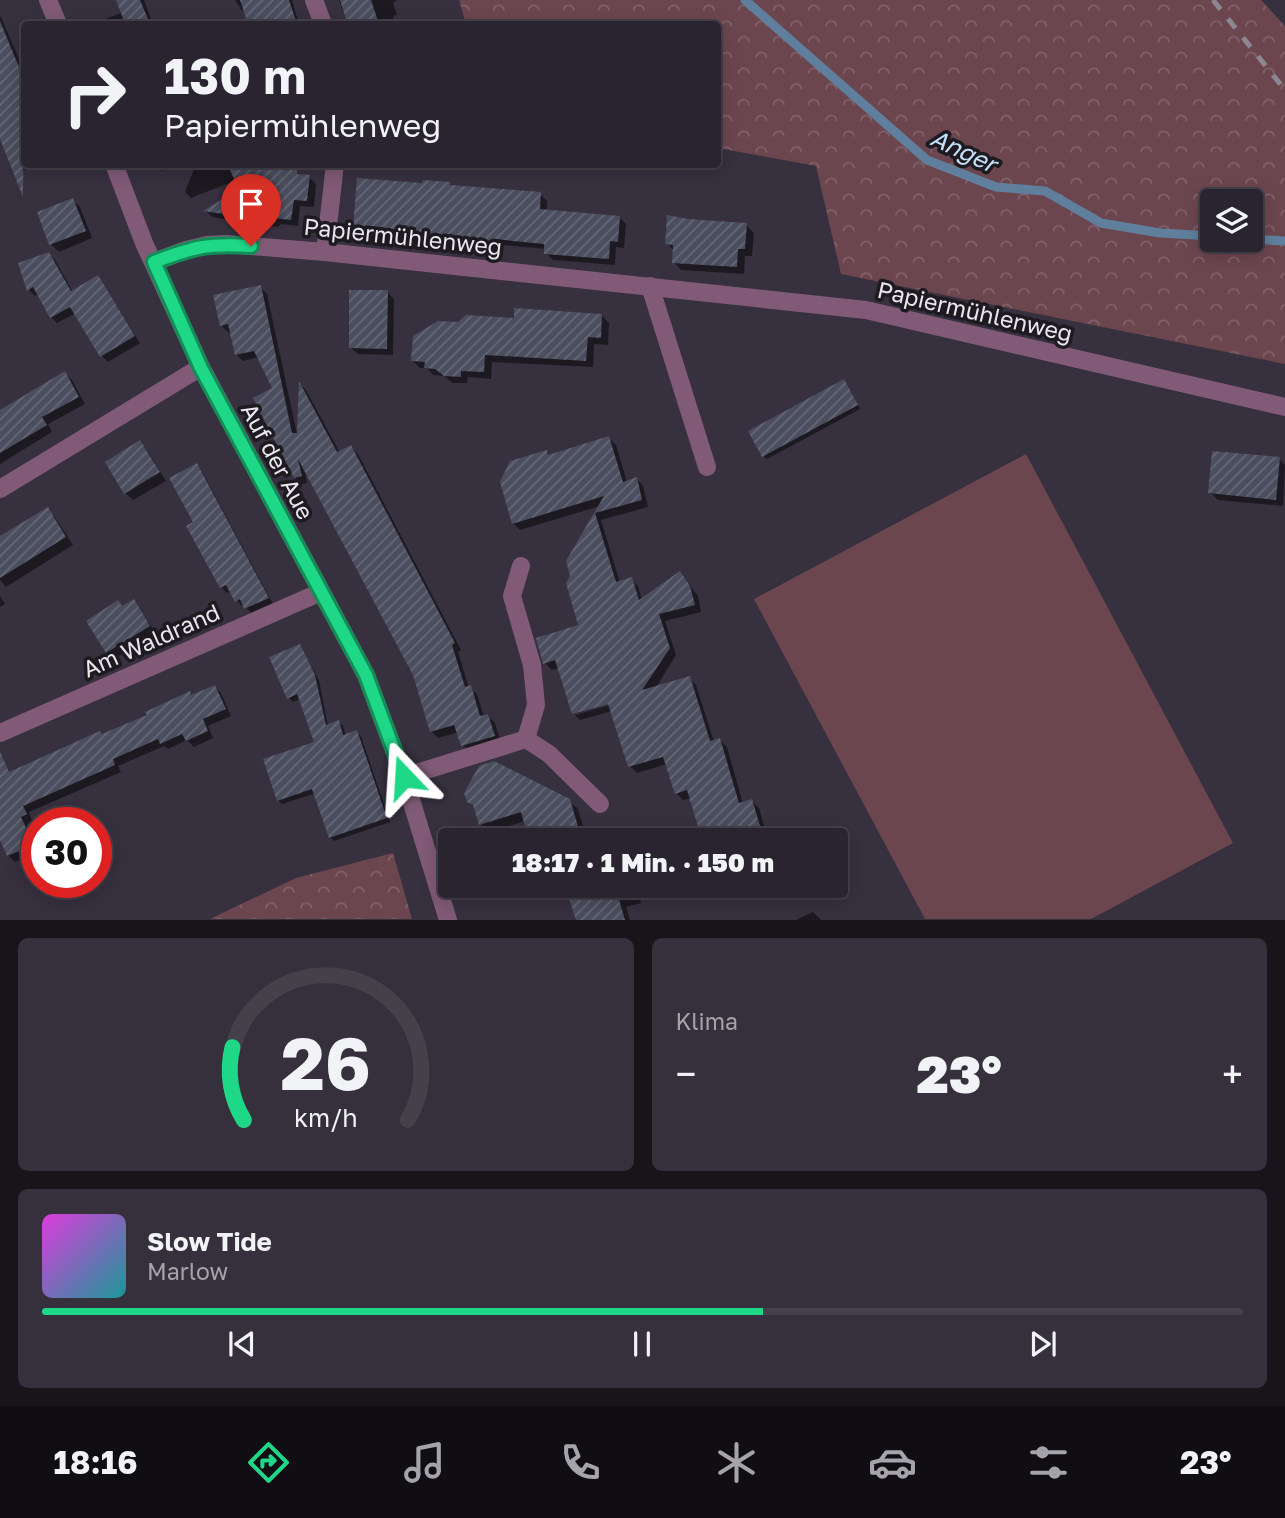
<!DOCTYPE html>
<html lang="de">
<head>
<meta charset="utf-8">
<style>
	body { margin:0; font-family:"Golos Text",sans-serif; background:#35303b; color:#f1f3f6; height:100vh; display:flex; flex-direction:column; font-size:26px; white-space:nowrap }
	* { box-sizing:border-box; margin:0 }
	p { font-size:23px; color:#a5a4aa }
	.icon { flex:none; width:38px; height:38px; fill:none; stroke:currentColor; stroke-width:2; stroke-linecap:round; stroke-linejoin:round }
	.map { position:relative; height:920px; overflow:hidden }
	.side { display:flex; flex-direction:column; gap:18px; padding:18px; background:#17141a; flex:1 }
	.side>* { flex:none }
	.hud { position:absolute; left:21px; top:21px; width:700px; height:147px; border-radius:7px; box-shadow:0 4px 18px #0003,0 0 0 2px #45414b; background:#29242f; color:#f1f3f6; overflow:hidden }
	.fabs { position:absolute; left:1200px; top:189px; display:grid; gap:14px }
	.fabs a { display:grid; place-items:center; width:63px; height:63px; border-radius:7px; background:#29242f; box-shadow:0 4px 18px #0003,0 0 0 2px #45414b; font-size:35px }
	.speed { position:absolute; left:21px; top:807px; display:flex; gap:14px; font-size:35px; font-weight:700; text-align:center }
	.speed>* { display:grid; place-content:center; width:91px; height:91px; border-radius:50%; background:#29242f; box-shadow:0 4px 18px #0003,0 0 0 2px #45414b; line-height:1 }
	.speed .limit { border:10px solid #d22; background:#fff; color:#111 }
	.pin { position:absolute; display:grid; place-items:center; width:60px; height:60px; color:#fff; margin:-72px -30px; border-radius:50% 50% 50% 0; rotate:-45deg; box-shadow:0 0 7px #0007 }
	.pin .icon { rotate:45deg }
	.me { position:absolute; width:77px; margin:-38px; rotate:340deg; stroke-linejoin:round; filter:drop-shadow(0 0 5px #0008) }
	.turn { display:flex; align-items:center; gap:24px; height:147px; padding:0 28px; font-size:32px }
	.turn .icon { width:91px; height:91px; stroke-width:2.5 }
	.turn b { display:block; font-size:49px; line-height:60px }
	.big { font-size:52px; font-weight:800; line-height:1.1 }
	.side .tile { flex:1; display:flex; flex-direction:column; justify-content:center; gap:10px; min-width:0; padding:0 24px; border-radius:10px; background:#35303b }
	.side .dial { align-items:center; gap:0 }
	.dial svg { height:182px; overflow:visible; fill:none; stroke:#45414b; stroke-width:7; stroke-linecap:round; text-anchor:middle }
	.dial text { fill:#f1f3f6; stroke:none }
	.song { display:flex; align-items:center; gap:21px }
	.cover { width:84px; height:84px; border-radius:10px; background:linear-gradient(135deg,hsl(300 70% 55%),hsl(180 70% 35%)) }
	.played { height:7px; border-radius:4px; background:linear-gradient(90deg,#1ed888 60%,#45414b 60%) }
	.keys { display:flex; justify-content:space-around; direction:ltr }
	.heat { display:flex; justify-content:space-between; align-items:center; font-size:38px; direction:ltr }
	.side .tiles { flex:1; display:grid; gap:18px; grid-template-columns:1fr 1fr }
	.tile:last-child { grid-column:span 2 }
	.trip { position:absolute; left:438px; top:828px; width:410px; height:70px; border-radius:7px; background:#29242f; box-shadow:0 4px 18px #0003,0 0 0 2px #45414b; font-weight:800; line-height:70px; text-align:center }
	.tab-bar { display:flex; height:112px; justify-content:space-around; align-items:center; background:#100e13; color:#a5a4aa }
	.tab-bar .icon { width:49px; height:49px }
	.tab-bar .on { color:#1ed888 }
	.tab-bar b { font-size:32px; color:#f1f3f6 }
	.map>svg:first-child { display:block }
	.forest { fill:url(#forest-crowns); fill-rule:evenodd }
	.garden { fill:#6c464f }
	.shadow { fill:#0007 }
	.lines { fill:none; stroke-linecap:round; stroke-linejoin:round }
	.stream { stroke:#5f7f9d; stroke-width:9 }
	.building { fill:url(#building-hatch) }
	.minor { stroke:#805a77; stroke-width:18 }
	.rail { stroke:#8c8692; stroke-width:5; stroke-dasharray:12 12; stroke-linecap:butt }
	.route-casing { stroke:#148c58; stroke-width:18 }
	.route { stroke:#1ed888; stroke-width:12 }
	.labels { text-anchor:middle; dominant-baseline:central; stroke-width:7; stroke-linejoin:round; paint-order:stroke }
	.street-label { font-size:23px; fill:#eae6ef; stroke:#1d1a20 }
	.water-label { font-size:24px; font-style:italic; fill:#c6e1fa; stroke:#1d1a20 }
</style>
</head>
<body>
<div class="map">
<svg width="1285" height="920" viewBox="0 0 1285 920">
	<defs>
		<pattern id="forest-crowns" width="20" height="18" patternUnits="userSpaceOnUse" patternTransform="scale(1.75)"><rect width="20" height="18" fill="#6c464f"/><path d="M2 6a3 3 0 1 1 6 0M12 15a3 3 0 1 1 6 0" fill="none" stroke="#816169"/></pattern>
		<pattern id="building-hatch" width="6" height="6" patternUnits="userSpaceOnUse" patternTransform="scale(1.75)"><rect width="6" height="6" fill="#4b4e5e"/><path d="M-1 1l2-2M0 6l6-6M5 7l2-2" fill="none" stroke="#656875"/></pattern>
	</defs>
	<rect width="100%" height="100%" fill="#37303f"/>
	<path class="forest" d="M459,0H1261L1285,26V364L841,274L816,166L718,148V24H466ZM1213,201H1251V240H1213Z
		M393,853L412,919H210L296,878Z"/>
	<path class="garden" d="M1026,454L1233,843L1091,919H925L754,599Z"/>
	<path class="shadow" d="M118,0H144L153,24H99L98,22L123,12Z
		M235,0H292L299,24H250L244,7L242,11Z
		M339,0H397L393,3L397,15L393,16L395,24H347Z
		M0,15L24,71V164H39L20,172L0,134Z
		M155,164H177L161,171Z
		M196,164H226L296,172L300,176L309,177L316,184L314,207L300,206L298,226L281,224L278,227L212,217L206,211L242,190L237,180L191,198L185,192Z
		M449,183L453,187L540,194L547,201V211L619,217L626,224L624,248L616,247L615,265L553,260L546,253V249L501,245L499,248L486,247L474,246L471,243L408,238L406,241L381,239L378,236L362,234L355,227L424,185Z
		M72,200L80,207L92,238L59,252L51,244Z
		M746,225L754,233L752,256H745L744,274L681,270L674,262V251L667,243Z
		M49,254L55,260L73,292L97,278L103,284L140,343L108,362L102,356L76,313L57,323L51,317L39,294L35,296L29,290Z
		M260,287L267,294L297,434L301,385L306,390L340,453L351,447L358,454L461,650L458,652L469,688L477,694L484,717L488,716L495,723L501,743L470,752L463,745L459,732L438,738L431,731L414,675L305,470L307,483L302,484L295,477L275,389L259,357L243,361L236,354L231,332L229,333L222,326L215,297Z
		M387,292L394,299L393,355L358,354L350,347Z
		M601,315L609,323L608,345L594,344L593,367L492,362L491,379L468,377L467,383H453L444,376L433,375L427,368H420L413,361L458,324Z
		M65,373L72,380L85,404L48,424L52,432L0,464V412Z
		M847,385L860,409L767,459L763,456Z
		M609,438L616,445L627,482L637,479L643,486L648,507L601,520L620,583L631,579L638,586L642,600L680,573L698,596L701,612L665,621L676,655L655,689L689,678L696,685L714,742L720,740L727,747L743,804L752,801L759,808L768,840H703L691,798L683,800L676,793L667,764L637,773L630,766L612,711L580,720L575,715L617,703L616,699L575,711V715L559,668L552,670L545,663L580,627L568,561L600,506L520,530L513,523L546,452L550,456Z
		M139,442L147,450L166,481L133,500L125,493Z
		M1279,459L1285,465L1283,506L1218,500L1210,492Z
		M196,465L202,471L273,604L252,614L244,605L242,606L236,600L231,591L227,593L221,587L195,523Z
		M48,509L55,517L73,545L6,587L0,580V538Z
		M0,596L5,604L0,607Z
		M133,601L156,633L114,659L107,652L123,608Z
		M299,646L319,680L328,726L338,722L343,726L346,736L357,732L361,736L390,822L334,841L330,837L316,793L282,804L278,800L316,743L301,699L293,702L289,698Z
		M215,687L221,693L231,716L208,726L213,738L194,747L187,740L168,749L164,746L118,766L121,772L29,812L32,821L27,824L37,846V852L15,862L8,855L0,836V778Z
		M569,801L578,809L587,840H531L525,821L489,832L481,824L476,808Z
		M567,886H675L676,888L640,899L641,903L626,907L630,920H578Z
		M813,912L821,920H796Z"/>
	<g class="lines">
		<path class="stream" d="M745,0L927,160L996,187L1045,191L1101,223L1160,233L1213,236
			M1251,239L1285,241"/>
	</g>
	<path class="building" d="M116,0H140L150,24H125Z
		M240,0H289L297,24H248Z
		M340,0H371L379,24H347Z
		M0,21L24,79L23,197L0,139Z
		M227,164L297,170V174L310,175L307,201L294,200L291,220L273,218L271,221L203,211L239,189Z
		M357,178L422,183L423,180L450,182V185L541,192L540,209L620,216L618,242L610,241L609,259L544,254V244L494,239L491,242L478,241L465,239L463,237L401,232L398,234L372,232L370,229L353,228Z
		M73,198L86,231L49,245L37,212Z
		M667,215L688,219L747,223L745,249H738L737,267L672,263L673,245L665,244Z
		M49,252L71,291L98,275L135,336L100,357L70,307L50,318L33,287L27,291L18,263Z
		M261,285L292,433H297L299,381L337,452L351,445L455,643L452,645L465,687L471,685L480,716L488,714L495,736L461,746L454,725L430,732L413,675L298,459L302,476L294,478L253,398L272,388L254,351L235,355L228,324L220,326L213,295Z
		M349,290H388L387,349L349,348Z
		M514,308L602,314L601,338L588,337L586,361L485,355L484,372L461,371V377L444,376L435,369L424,368L425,362L411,361L413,336L438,321L458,322L466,315L514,318Z
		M65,371L79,397L42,417L47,425L0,453V410Z
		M844,379L858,405L762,457L748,431Z
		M609,436L623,482L637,477L642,500L595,513L616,582L632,577L639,600L680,571L690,586L695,605L659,614L670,648L642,690L690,676L710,741L720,738L739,803L752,799L764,840H702L687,790L675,794L663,757L628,767L608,704L572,714L555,660L543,664L536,638L578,625L566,583L570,576L566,561L604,496L512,524L500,482L510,461L547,450L548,455Z
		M140,440L160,472L124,494L105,462Z
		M1212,451L1280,457L1276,500L1208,493Z
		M197,463L269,598L244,609L240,599L235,602L226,585L220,588L186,526L193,522L169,478Z
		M48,507L66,537L0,578V536Z
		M134,599L150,626L106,653L86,621L118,600L122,606Z
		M300,644L315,675L326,725L339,720L343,735L357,730L387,818L329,838L312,789L277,801L263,759L314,742L297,694L287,699L269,657Z
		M215,685L226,709L203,719L208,731L186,741L182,734L160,744L158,739L113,759L115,765L23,806L27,814L21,817L34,845L7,856L0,840V752L9,772L100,731L102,734L147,715L145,712L190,691L191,695Z
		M494,761L570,799L582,840H529L521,812L479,825L473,805L467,802L464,793L479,766Z
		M601,886H615L625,920H576L568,895Z"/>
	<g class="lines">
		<path class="minor" d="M48,0L58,24
			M314,0L323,24
			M114,164L144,243L201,367L366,675L404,777L448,920
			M325,252L335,164
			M154,262L186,250L207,245L226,244L325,252L866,310L1285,407
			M650,286L707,467
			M0,489L201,367
			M521,566L512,596L532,665L536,705L526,739
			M0,733L321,592
			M404,777L526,739L549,754L600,804"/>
		<path class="rail" d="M1213,0L1285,90"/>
	</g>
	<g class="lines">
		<defs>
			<path id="route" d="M251,246C208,243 194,247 154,262L201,368L366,675L404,777"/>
		</defs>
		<use href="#route" class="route-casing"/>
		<use href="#route" class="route"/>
	</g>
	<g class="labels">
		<g class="street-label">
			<text transform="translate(403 236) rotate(6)">Papiermühlenweg</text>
			<text transform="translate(975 311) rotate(13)">Papiermühlenweg</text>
			<text transform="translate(278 461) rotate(62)">Auf der Aue</text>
			<text transform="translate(151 640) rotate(-24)">Am Waldrand</text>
		</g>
		<g class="water-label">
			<text transform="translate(964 150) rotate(25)">Anger</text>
		</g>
	</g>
</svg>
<div class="fabs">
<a><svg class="icon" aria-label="layers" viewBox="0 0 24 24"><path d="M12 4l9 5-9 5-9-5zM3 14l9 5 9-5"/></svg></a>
</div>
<div class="speed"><div class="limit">30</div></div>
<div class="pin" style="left:251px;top:246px;background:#d93025"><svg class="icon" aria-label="arrive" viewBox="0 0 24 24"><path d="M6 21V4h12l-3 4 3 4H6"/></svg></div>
<svg class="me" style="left:404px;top:777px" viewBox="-20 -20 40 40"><path d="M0-17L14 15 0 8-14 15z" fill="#1ed888" stroke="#fff" stroke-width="4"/></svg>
<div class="trip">18:17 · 1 Min. · 150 m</div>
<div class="hud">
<div class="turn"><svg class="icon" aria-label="right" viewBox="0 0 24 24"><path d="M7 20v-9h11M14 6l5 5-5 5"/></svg><div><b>130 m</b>Papiermühlenweg</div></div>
</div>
</div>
<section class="side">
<div class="tiles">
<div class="tile dial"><svg viewBox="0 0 100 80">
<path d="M14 69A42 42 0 1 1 86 69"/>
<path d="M14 69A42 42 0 0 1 9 37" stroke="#1ed888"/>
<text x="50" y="56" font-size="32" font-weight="700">26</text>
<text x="50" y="72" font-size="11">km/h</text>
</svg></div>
<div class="tile"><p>Klima</p>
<div class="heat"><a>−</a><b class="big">23°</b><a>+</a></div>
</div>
<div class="tile">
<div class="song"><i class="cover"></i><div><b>Slow Tide</b><p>Marlow</p></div></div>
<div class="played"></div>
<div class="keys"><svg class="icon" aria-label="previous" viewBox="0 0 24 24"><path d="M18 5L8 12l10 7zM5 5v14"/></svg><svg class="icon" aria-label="pause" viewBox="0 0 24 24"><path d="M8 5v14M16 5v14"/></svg><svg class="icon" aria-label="next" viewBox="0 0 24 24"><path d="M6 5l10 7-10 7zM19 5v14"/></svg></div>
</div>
</div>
</section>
<nav class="tab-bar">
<b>18:16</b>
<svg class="icon on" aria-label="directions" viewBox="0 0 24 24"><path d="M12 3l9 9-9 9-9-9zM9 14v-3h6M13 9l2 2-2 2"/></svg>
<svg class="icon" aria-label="music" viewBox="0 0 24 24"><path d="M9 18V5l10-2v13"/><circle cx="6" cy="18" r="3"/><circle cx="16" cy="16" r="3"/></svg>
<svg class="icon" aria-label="phone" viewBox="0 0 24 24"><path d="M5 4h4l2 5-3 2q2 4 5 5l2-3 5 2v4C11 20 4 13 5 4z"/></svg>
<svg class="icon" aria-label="climate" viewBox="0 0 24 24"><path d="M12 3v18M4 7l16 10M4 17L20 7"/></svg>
<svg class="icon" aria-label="car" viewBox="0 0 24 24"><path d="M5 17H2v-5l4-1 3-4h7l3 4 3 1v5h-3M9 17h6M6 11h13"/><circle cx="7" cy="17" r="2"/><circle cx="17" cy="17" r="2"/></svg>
<svg class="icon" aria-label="filters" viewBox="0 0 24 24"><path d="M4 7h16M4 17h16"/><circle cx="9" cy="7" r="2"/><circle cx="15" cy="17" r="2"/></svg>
<b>23°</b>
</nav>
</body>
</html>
